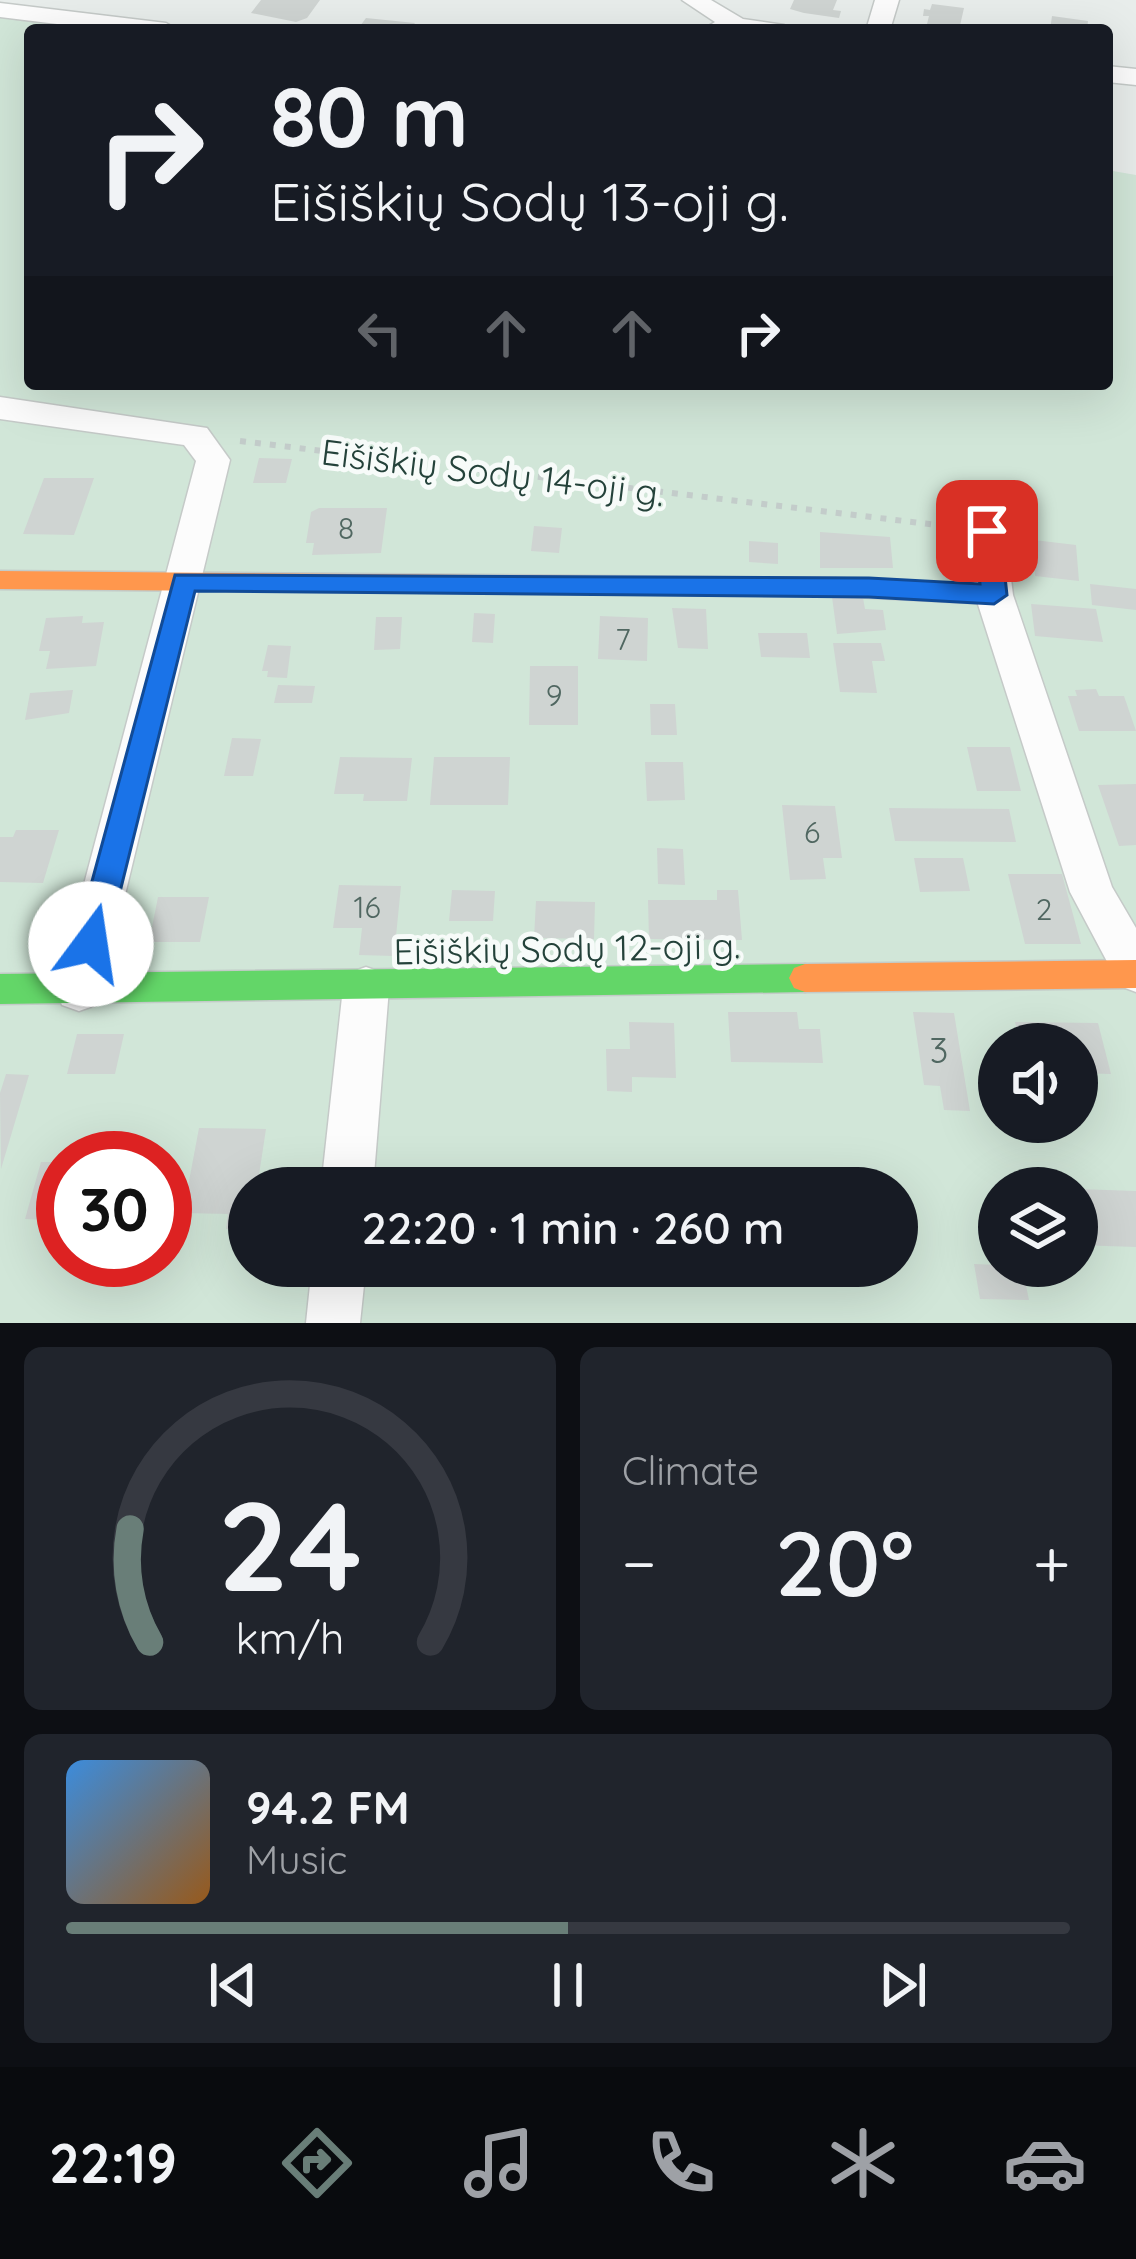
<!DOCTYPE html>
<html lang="en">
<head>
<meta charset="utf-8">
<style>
	body { margin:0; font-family:Quicksand,sans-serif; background:#20242c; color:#f1f3f6; height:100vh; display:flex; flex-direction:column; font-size:45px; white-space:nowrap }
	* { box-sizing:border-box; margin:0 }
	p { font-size:39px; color:#9ea1a6 }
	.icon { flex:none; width:66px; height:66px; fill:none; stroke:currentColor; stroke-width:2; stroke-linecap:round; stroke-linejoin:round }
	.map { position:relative; height:1323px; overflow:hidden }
	.drawer { display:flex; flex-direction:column; gap:24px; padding:24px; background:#0d0f14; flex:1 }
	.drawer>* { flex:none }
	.hud { position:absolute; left:24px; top:24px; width:1089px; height:366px; border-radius:12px; box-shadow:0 12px 48px #0002; background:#171b24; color:#f1f3f6; overflow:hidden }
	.buttons { position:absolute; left:978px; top:1023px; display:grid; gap:24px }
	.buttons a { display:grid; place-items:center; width:120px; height:120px; border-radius:50%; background:#171b24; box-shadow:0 12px 48px #0002; font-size:60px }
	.speed { position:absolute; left:36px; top:1131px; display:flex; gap:24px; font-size:60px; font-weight:700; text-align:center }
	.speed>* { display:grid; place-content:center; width:156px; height:156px; border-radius:50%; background:#171b24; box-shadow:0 12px 48px #0002; line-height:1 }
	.speed .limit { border:18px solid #d22; background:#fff; color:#111 }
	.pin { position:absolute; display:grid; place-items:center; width:102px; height:102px; color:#fff; margin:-51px; border-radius:24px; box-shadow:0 6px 18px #0006 }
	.me { position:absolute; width:132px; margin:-66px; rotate:14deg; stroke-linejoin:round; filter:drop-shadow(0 0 9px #0008) }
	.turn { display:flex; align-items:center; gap:42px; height:252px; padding:0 48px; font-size:54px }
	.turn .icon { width:156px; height:156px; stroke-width:2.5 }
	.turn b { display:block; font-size:84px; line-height:102px }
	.lanes { display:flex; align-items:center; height:114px; padding:0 48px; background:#0003; justify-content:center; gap:60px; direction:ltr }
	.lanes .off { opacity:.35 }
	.big { font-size:90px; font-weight:600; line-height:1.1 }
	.drawer .card { flex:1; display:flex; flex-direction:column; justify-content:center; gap:18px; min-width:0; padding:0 42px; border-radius:18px; background:#20242c }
	.drawer .dial { align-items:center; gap:0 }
	.dial svg { height:312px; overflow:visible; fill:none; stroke:#363941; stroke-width:7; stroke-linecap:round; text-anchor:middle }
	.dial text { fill:#f1f3f6; stroke:none }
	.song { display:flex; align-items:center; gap:36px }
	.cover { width:144px; height:144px; border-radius:18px; background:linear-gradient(135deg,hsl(210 70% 55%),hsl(30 70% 35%)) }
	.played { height:12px; border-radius:6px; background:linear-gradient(90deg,#697e78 50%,#363941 50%) }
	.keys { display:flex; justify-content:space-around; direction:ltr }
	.heat { display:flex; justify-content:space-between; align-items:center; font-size:66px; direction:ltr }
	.drawer .tiles { flex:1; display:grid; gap:24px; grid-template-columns:1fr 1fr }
	.card:last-child { grid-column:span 2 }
	.trip { position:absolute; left:228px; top:1167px; width:690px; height:120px; border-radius:60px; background:#171b24; box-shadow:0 12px 48px #0002; font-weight:600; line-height:120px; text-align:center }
	.dock { display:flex; height:192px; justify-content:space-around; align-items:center; background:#090b0e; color:#9ea1a6 }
	.dock .icon { width:84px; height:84px }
	.dock .selected { color:#697e78 }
	.dock b { font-size:54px; color:#f1f3f6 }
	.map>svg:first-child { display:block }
	.green { fill:#d1e6d8; fill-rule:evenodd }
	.building { fill:#cfd4d2 }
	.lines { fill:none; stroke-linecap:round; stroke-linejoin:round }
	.street-casing { stroke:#c5cac8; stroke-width:3 }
	.fast-casing { stroke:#c3cbc8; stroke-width:3 }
	.slow-casing { stroke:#c3cbc8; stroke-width:3 }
	.path { stroke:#c3ccca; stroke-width:6; stroke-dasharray:6 9; stroke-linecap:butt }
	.street { fill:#fcfcfc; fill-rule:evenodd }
	.fast { fill:#63d668; fill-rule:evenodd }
	.slow { fill:#ff974d; fill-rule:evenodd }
	.route { fill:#1a73e8; stroke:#114b97; stroke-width:3 }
	.labels { text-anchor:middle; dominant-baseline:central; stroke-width:10; stroke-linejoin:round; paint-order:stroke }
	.number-label { font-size:30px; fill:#506761 }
	.street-label { font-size:36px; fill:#24423a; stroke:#f7fbf9 }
	.near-number-label { font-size:36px; fill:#506761 }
</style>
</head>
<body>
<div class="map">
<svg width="1136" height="1323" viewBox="0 0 1136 1323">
	<rect width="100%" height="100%" fill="#e8edeb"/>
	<path class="green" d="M0,16L116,30H30V384H1107V170L1136,175V1323H0ZM999,1044H1077V1122H999ZM63,1158H165V1260H63ZM249,1188H897V1266H249ZM999,1188H1077V1266H999Z"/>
	<path class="building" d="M261,0H320L307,18L296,22L251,13Z
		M794,0H837L833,10L841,11L839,18L804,13L790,9Z
		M932,4L964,8L959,30L926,28L929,16H923L924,9L930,10Z
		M1052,16L1088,21L1087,30H1050Z
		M366,18L415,23L410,30H357Z
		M259,458L292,459L286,483H253Z
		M44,478H94L74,535L23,534Z
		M319,508H387L381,553L312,555L314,543H306L311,512Z
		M534,526L562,528L559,553L531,551Z
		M820,532L890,537L893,568H820Z
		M1034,540L1076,545L1079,581L1035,576Z
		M749,541L778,543V564L749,562Z
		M1090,584L1136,589V610L1092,605Z
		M832,597L863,598L865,609L883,610L886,630L837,634Z
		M1031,604L1096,609L1103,642L1035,636Z
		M672,608L706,609L708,649L678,648Z
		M474,613L495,614L493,643L472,642Z
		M83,616L82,623L104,622L96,666L46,669L50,651H39L46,618Z
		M600,616L648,618L647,661L598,659Z
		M376,617H402L400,649L374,650Z
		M758,633H807L810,658L761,657Z
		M833,643H881L885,661H872L877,693L840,692Z
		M268,645L291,646L287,678L267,677L268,671H262Z
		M530,666H578V725H529Z
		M278,685L315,686L312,703H274Z
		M1096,689L1099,696H1124L1136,731H1079L1068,696H1077L1075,690Z
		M73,690L69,713L25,720L30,693Z
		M650,704H675L677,735H651Z
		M232,738L261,739L253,776H224Z
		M967,747H1010L1021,791H977Z
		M340,757L412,758L407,801H363L364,794H334Z
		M434,757H510L508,805H430Z
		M645,762H683L685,800L647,801Z
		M1136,784V845L1119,846L1098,785Z
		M782,805L835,806L842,858H823L826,879L790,880Z
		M889,808L1009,809L1016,842L895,841Z
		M16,830H59L43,883L0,882V837H13Z
		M657,848L683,849L685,885L658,884Z
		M914,858H963L970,891L920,892Z
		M1008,874H1062L1081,944H1025Z
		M339,885L401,886L394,956L359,955L362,928H333Z
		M452,890L495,891L493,921H449Z
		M717,890H738L742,940L649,939L648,900H717Z
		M158,897H209L200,942H149Z
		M536,901L595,902L594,939L534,938Z
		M728,1012H797L799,1029H820L823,1063L731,1062Z
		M913,1012L954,1013L970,1111L944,1110L940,1086L924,1085Z
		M629,1022L674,1023L676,1078L632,1077V1092L607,1091L606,1049H630Z
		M1015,1022L1098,1023L1111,1074L1077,1073V1044H1020Z
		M77,1034H124L115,1074H67Z
		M6,1074L29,1075L1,1169L0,1093Z
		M199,1128L266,1129L257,1188H249V1230L226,1229L228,1214L183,1213Z
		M41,1162H63V1211H48L46,1220L25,1219Z
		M462,1170L536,1173L535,1188H460Z
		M1077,1189L1136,1191V1247L1077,1245Z
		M974,1264L1022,1266L1029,1300L980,1299Z"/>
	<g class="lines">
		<defs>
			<path id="street" d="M682,0H711L743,19L784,25L787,30H702L715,22Z
				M875,0H899L890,30H866Z
				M0,3L166,23L178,30H106L0,17Z
				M1107,66L1136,69V85L1107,82Z
				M0,397L207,428L230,460L102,990L96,1005L79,1011L62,1005L56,990L196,461L184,445L0,419Z
				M987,519L1000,522L1005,531L1013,595L1112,887L1136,928V992L1120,986L1070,892L975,595L969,531L974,522Z
				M366,967L383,973L389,988L373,1188H321L343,988L349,973Z
				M312,1266H366L360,1323H306Z"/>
			<path id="fast" d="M836,578L994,586L1007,595L994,604L836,596L823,587Z
				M805,964L816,968L821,978L816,988L805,992L0,1004V974Z"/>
			<path id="slow" d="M0,571L836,578L849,587L836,596L0,589Z
				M1136,960V988L805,992L794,988L789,978L794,968L805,964Z"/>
		</defs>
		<use href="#street" class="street-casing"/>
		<use href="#fast" class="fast-casing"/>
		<use href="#slow" class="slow-casing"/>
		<path class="path" d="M240,441L954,527"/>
		<use href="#street" class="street"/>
		<use href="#fast" class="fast"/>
		<use href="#slow" class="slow"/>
	</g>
	<path class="route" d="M987,522L1000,531L1007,595L994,604L869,597L195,591L107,944L102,954L91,959L79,954L75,944L175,575L869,578L980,584L975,531Z"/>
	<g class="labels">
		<g class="number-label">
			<text x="346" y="528">8</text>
			<text x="623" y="639">7</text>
			<text x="554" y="695">9</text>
			<text x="812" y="832">6</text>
			<text x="367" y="907">16</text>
			<text x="1044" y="909">2</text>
		</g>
		<g class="street-label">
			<text transform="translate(493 472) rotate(7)">Eišiškių Sodų 14-oji g.</text>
			<text transform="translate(567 948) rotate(-1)">Eišiškių Sodų 12-oji g.</text>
		</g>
		<g class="near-number-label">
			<text x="939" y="1049">3</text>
		</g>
	</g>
</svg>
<div class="buttons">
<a><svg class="icon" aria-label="sound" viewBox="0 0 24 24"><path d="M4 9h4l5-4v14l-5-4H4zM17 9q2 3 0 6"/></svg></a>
<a><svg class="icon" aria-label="layers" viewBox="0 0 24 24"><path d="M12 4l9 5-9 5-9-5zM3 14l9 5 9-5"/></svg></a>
</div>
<div class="speed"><div class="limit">30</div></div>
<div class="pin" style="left:987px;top:531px;background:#d93025"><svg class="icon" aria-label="arrive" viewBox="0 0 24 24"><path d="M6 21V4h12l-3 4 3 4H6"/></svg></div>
<svg class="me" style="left:91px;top:944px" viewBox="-20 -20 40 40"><circle r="19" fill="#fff"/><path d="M0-13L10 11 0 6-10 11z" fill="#1a73e8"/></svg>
<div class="trip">22:20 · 1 min · 260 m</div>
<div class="hud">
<div class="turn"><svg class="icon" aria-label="right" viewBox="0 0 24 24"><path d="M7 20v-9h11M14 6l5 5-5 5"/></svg><div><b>80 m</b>Eišiškių Sodų 13-oji g.</div></div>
<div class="lanes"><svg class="icon off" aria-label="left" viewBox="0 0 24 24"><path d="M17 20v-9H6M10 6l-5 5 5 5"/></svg><svg class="icon off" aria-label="ahead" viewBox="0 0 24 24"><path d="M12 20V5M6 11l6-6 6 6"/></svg><svg class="icon off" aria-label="ahead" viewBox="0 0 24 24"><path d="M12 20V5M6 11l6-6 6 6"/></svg><svg class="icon" aria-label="right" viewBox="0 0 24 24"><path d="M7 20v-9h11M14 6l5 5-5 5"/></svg></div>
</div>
</div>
<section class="drawer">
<div class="tiles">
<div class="card dial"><svg viewBox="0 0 100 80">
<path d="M14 69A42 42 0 1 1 86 69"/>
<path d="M14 69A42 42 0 0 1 9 40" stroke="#697e78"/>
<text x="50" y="56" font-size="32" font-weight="700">24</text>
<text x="50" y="72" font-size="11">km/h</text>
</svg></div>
<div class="card"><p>Climate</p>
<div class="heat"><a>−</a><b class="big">20°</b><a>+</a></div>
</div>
<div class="card">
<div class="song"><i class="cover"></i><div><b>94.2 FM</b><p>Music</p></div></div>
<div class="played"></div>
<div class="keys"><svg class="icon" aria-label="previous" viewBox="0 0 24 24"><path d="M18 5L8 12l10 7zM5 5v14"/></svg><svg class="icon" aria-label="pause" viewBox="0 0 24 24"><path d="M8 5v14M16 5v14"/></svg><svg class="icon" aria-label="next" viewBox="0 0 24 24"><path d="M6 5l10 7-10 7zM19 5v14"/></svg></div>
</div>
</div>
</section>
<nav class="dock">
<b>22:19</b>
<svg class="icon selected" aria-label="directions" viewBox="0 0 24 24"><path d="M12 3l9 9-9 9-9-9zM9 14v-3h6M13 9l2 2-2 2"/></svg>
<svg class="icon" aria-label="music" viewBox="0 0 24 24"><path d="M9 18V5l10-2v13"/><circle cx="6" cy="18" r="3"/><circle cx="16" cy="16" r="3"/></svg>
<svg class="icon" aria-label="phone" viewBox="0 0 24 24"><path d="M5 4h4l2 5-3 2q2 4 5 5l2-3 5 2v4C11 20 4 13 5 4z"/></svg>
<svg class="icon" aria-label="climate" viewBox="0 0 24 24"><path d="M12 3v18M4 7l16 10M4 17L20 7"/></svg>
<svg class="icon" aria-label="car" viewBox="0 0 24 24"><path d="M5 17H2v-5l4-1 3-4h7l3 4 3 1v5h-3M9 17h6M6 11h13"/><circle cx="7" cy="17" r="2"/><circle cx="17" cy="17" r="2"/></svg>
</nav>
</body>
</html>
